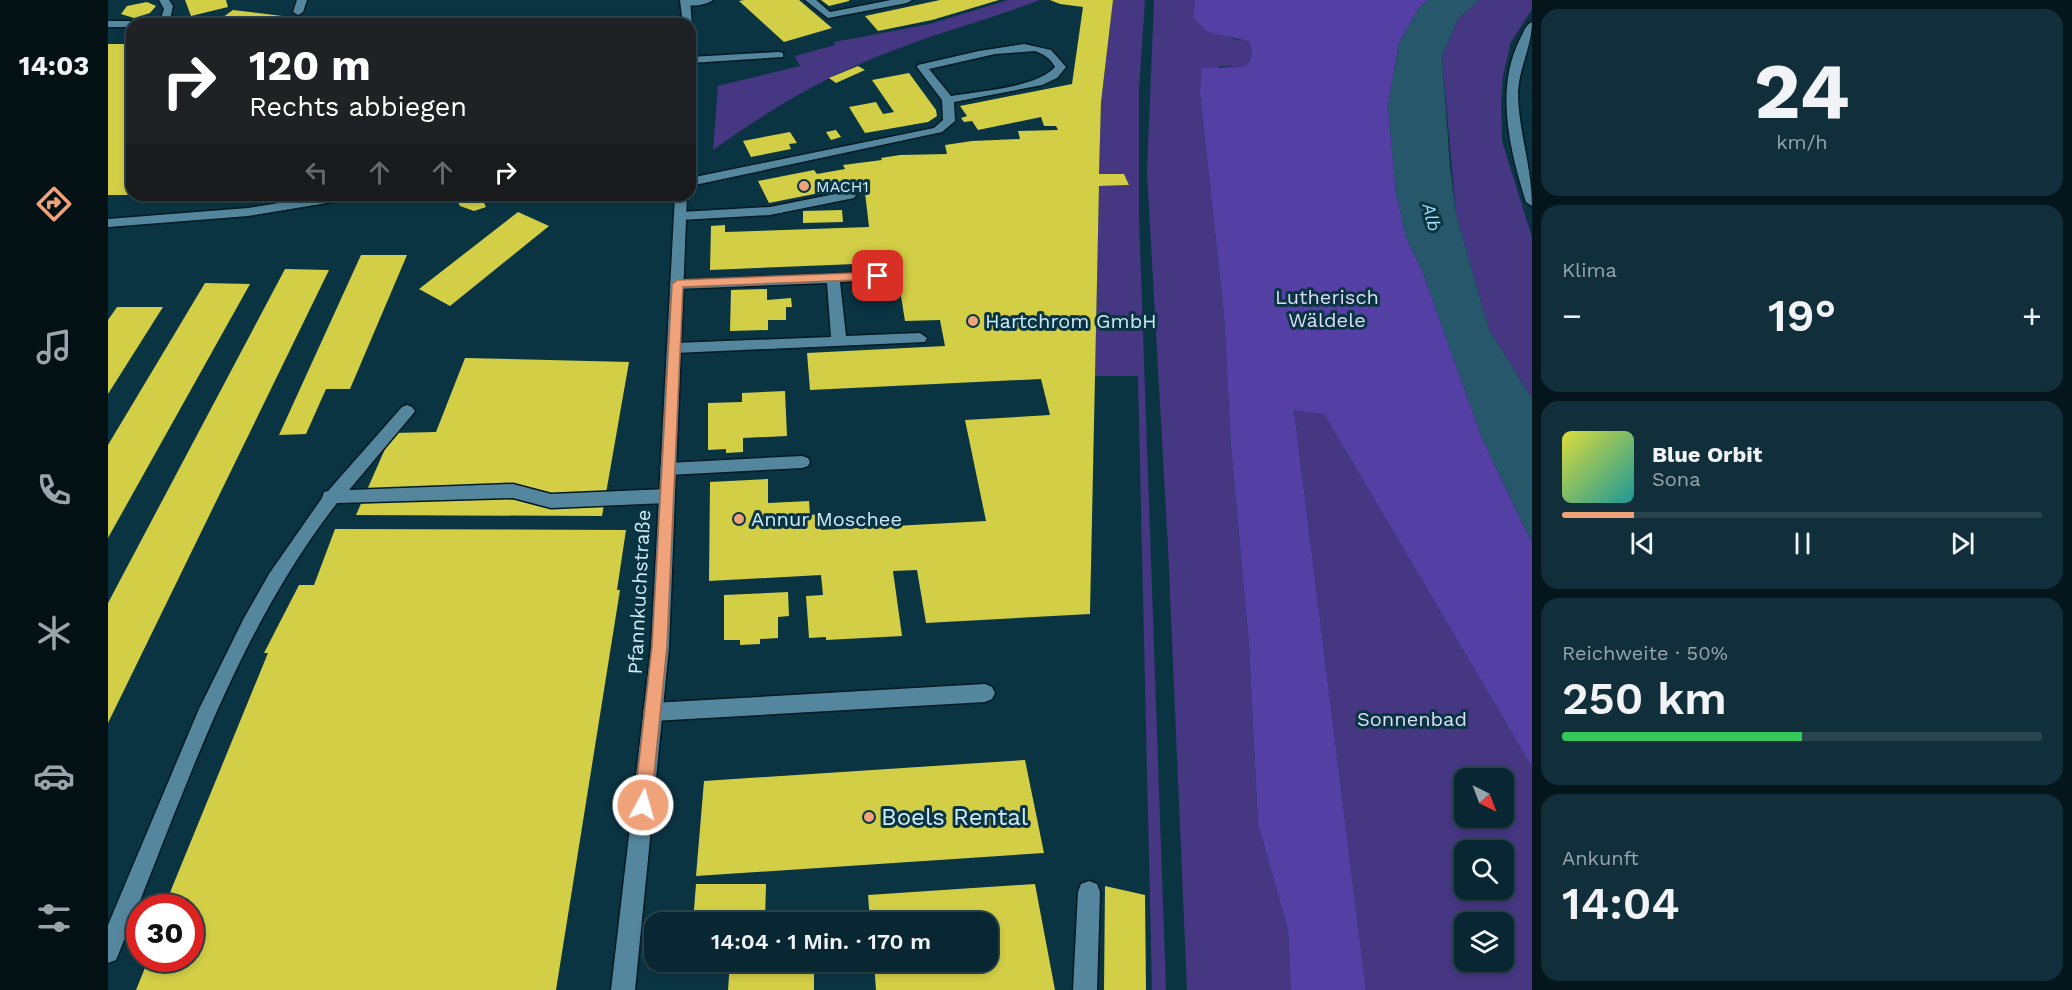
<!DOCTYPE html>
<html lang="de">
<head>
<meta charset="utf-8">
<style>
	body { margin:0; font-family:"Work Sans",sans-serif; background:#112f3a; color:#f1f3f6; height:100vh; display:flex; flex-direction:column; font-size:22px; white-space:nowrap }
	* { box-sizing:border-box; margin:0 }
	p { font-size:20px; color:#98a5ac }
	.icon { flex:none; width:33px; height:33px; fill:none; stroke:currentColor; stroke-width:2; stroke-linecap:round; stroke-linejoin:round }
	.map { position:relative; flex:1; overflow:hidden }
	.details { display:flex; flex-direction:column; gap:9px; padding:9px; background:#04151c; width:540px }
	.details>* { flex:none }
	.hud { position:absolute; left:18px; top:18px; width:570px; height:183px; border-radius:18px; box-shadow:0 3px 9px #0003,0 0 0 2px #29444d; background:#202124; color:#fff; overflow:hidden }
	.needle { width:39px; rotate:138deg }
	.buttons { position:absolute; left:1346px; top:768px; display:grid; gap:12px }
	.buttons a { display:grid; place-items:center; width:60px; height:60px; border-radius:12px; background:#082732; box-shadow:0 3px 9px #0003,0 0 0 2px #29444d; font-size:30px }
	.speed { position:absolute; left:18px; top:894px; display:flex; gap:12px; font-size:30px; font-weight:700; text-align:center }
	.speed>* { display:grid; place-content:center; width:78px; height:78px; border-radius:50%; background:#082732; box-shadow:0 3px 9px #0003,0 0 0 2px #29444d; line-height:1 }
	.speed .limit { border:9px solid #d22; background:#fff; color:#111 }
	.pin { position:absolute; display:grid; place-items:center; width:51px; height:51px; color:#fff; margin:-26px; border-radius:12px; box-shadow:0 3px 9px #0006 }
	.me { position:absolute; width:66px; margin:-33px; rotate:6deg; stroke-linejoin:round; filter:drop-shadow(0 0 4px #0008) }
	.turn { display:flex; align-items:center; gap:21px; height:126px; padding:0 24px; font-size:27px }
	.turn .icon { width:78px; height:78px; stroke-width:2.5 }
	.turn b { display:block; font-size:42px; line-height:51px }
	.lanes { display:flex; align-items:center; height:57px; padding:0 24px; background:#0003; justify-content:center; gap:30px; direction:ltr }
	.lanes .off { opacity:.35 }
	.big { font-size:45px; font-weight:600; line-height:1.1 }
	.details .tile { flex:1; display:flex; flex-direction:column; justify-content:center; gap:9px; min-width:0; padding:0 21px; border-radius:18px; background:#112f3a }
	.details .dial { align-items:center; gap:0 }
	.dial b { font-size:78px; line-height:1 }
	.song { display:flex; align-items:center; gap:18px }
	.cover { width:72px; height:72px; border-radius:9px; background:linear-gradient(135deg,hsl(60 70% 55%),hsl(180 70% 35%)) }
	.played { height:6px; border-radius:3px; background:linear-gradient(90deg,#f0a27a 15%,#29444d 15%) }
	.keys { display:flex; justify-content:space-around; direction:ltr }
	.heat { display:flex; justify-content:space-between; align-items:center; font-size:33px; direction:ltr }
	.charge { height:9px; border-radius:4px; background:linear-gradient(90deg,#34c759 50%,#29444d 0) }
	.trip { position:absolute; left:536px; top:912px; width:354px; height:60px; border-radius:18px; background:#082732; box-shadow:0 3px 9px #0003,0 0 0 2px #29444d; font-weight:600; line-height:60px; text-align:center }
	main { display:flex; flex:1; min-height:0 }
	.tabs { display:flex; flex-direction:column; width:108px; justify-content:space-around; align-items:center; background:#031014; color:#98a5ac }
	.tabs .icon { width:42px; height:42px }
	.tabs .active { color:#f0a27a }
	.tabs b { font-size:27px; color:#f1f3f6 }
	.map>svg:first-child { display:block }
	.green { fill:#453782; fill-rule:evenodd }
	.forest { fill:#5440a4 }
	.water { fill:#27576b }
	.building { fill:#d2ce46 }
	.lines { fill:none; stroke-linecap:round; stroke-linejoin:round }
	.service-casing { stroke:#011a24; stroke-width:3 }
	.minor-casing { stroke:#011a24; stroke-width:3 }
	.service { fill:#54879d; fill-rule:evenodd }
	.minor { fill:#54879d; fill-rule:evenodd }
	.route { fill:#f0a27a; stroke:#9c694f; stroke-width:1.5 }
	.poi-dot { fill:#f0a27a; stroke:#0b3443; stroke-width:2 }
	.labels { text-anchor:middle; dominant-baseline:central; stroke-width:6; stroke-linejoin:round; paint-order:stroke }
	.far-poi-label { font-size:16px; fill:#d0eaf7; stroke:#0b3443; text-anchor:start }
	.far-water-label { font-size:18px; font-style:italic; fill:#a1dffb; stroke:#0b3443 }
	.park-label { font-size:20px; fill:#deddf8; stroke:#0b3443 }
	.poi-label { font-size:20px; fill:#d0eaf7; stroke:#0b3443; text-anchor:start }
	.street-label { font-size:20px; fill:#d0eaf7; stroke:#0b3443 }
	.near-poi-label { font-size:24px; fill:#d0eaf7; stroke:#0b3443; text-anchor:start }
</style>
</head>
<body>
<main>
<nav class="tabs">
<b>14:03</b>
<svg class="icon active" aria-label="directions" viewBox="0 0 24 24"><path d="M12 3l9 9-9 9-9-9zM9 14v-3h6M13 9l2 2-2 2"/></svg>
<svg class="icon" aria-label="music" viewBox="0 0 24 24"><path d="M9 18V5l10-2v13"/><circle cx="6" cy="18" r="3"/><circle cx="16" cy="16" r="3"/></svg>
<svg class="icon" aria-label="phone" viewBox="0 0 24 24"><path d="M5 4h4l2 5-3 2q2 4 5 5l2-3 5 2v4C11 20 4 13 5 4z"/></svg>
<svg class="icon" aria-label="climate" viewBox="0 0 24 24"><path d="M12 3v18M4 7l16 10M4 17L20 7"/></svg>
<svg class="icon" aria-label="car" viewBox="0 0 24 24"><path d="M5 17H2v-5l4-1 3-4h7l3 4 3 1v5h-3M9 17h6M6 11h13"/><circle cx="7" cy="17" r="2"/><circle cx="17" cy="17" r="2"/></svg>
<svg class="icon" aria-label="filters" viewBox="0 0 24 24"><path d="M4 7h16M4 17h16"/><circle cx="9" cy="7" r="2"/><circle cx="15" cy="17" r="2"/></svg>
</nav>
<div class="map">
<svg width="1424" height="990" viewBox="0 0 1424 990">
	<rect width="100%" height="100%" fill="#0b3443"/>
	<path class="green" d="M900,0H932C885,18 836,31 789,49C720,74 664,108 605,150L610,86L692,66L687,56L727,45L726,42L822,24Z
		M1005,0H1037L1031,89V218L1058,990H1044L1030,376H987L991,186L1020,185L1016,174H991L993,102Z
		M1046,0H1087L1085,17L1126,39L1140,41L1144,50L1141,63L1132,67L1111,66L1092,94L1116,315L1123,446L1141,645L1150,824L1180,930L1183,990H1079L1060,547L1039,173Z
		M1371,0H1424V9L1403,42L1395,76L1393,103L1394,141L1424,237V398L1381,330L1348,214L1334,57L1350,19Z
		M1186,409L1216,414L1424,767V990H1258ZM1356,778H1395V818H1356ZM1356,850H1395V890H1356ZM1356,922H1395V962H1356Z"/>
	<path class="forest" d="M1087,0H1320L1311,8L1291,43L1280,106L1288,193L1298,237L1314,270L1374,438L1424,543V767L1216,414L1186,410L1258,990H1183L1180,930L1150,824L1141,645L1123,446L1116,315L1092,94L1094,68L1132,67L1141,63L1144,50L1140,41L1100,32L1085,17Z"/>
	<path class="water" d="M1320,0H1371L1350,19L1334,57L1342,166L1348,214L1381,330L1424,398V543L1374,438L1314,270L1298,237L1288,193L1280,106L1291,43L1311,8Z"/>
	<path class="building" d="M77,0H118L120,7L83,16Z
		M636,0H691L724,28L676,42L631,1Z
		M713,0H741V1L721,6Z
		M891,0L824,20L770,31L757,16L832,0Z
		M942,0H1005L993,102L991,174H1016L1021,185L991,186L982,614L818,623L809,570L785,571L794,636L718,640V637L701,638L698,596L715,595L713,575L601,581L602,482L660,479V503L701,501L702,515L712,514L713,530L878,521L857,420L942,415L933,379L702,390L699,353L837,346L832,320L797,321L792,290L777,291L772,263L602,270L603,226L617,225V232L761,227L756,184L661,203L650,181L706,170L709,174L737,169L735,165L774,160L773,158L792,155L839,154L837,145L864,141L912,139L910,131L950,130L948,126H936L933,117L870,130L864,121L856,122L853,118L859,116L852,106L964,84L975,7L952,4Z
		M39,2L48,6L42,13L26,18L13,14L19,6Z
		M125,10L215,21L212,24H141L111,20Z
		M0,44H24V195H0Z
		M750,66L757,70L728,83L721,78Z
		M801,73L828,110L829,116L820,122L757,133L741,107L768,102L775,114L786,112L764,80Z
		M728,130L733,137L723,140L718,132Z
		M682,132L689,143L681,144L683,149L643,157L635,141Z
		M339,195H390L392,199L376,203L378,207L366,211L352,206L349,200L342,202Z
		M734,210L735,222L695,223V211Z
		M410,212L441,226L342,306L311,289Z
		M253,255H299L242,389H218L198,434L171,435Z
		M177,269L221,270L0,723V603Z
		M97,283L142,284L0,538V445Z
		M659,289V300L683,298L684,307H678V320H660V330L622,331L623,290Z
		M9,307H55L0,394V320Z
		M357,358L521,362L494,516L248,515L284,433L328,432Z
		M677,391L679,436L635,438V452L618,453V449L600,450V403L634,402V393Z
		M227,529L518,530L509,590H512L448,990H28L41,958H82V908L59,906L63,890L160,653H156L191,585H206Z
		M680,592L681,616L670,617V638L652,639V644L632,645V640H616V595Z
		M917,760L936,853L588,876L596,781Z
		M588,884H658L657,922H585Z
		M927,884L947,990H768L766,962H879V922H762L760,895Z
		M997,886L1037,895L1038,990H996Z
		M622,962H743V974H706V990H620Z"/>
	<g class="lines">
		<defs>
			<path id="service" d="M51,0H61L65,6L61,24H24V27H0V21H52L56,9Z
				M189,0H199L195,12L190,15L185,12Z
				M605,0C598,5 580,8 573,3L578,0Z
				M697,0H708L722,12L783,0H804L799,3L720,18Z
				M916,44L943,50L958,67L949,78L934,85L846,102L847,121L834,132L582,186V178L826,128L835,120L834,100L809,67L810,65L871,51ZM927,51C936,54 943,59 947,67C928,88 871,91 843,96L821,69L887,54Z
				M671,52L675,53V57L582,63V57Z
				M742,191L748,195L746,198L662,215L573,220L567,216L573,212L662,207Z
				M220,195H249L243,199L140,216L0,227V219L140,208Z
				M770,272L777,276L775,279L732,282L738,336L812,333L819,338L817,342L567,353L560,348L567,343L723,337L719,283L569,289L564,287L562,284L564,281Z
				M299,405L304,407L307,411L304,415L241,490L405,484L443,494L559,489L565,491L567,496L565,501L559,503L443,508L405,498L229,503C124,638 73,804 8,960L0,963V925L91,709L136,618L161,574L214,498L216,492L220,491L294,407Z
				M694,456L700,458L702,462L700,466L694,468L560,475L554,474L552,469L554,464L560,463Z
				M877,684L884,687L887,693L884,699L877,702L545,721L538,719L535,712L538,705L545,703Z
				M981,881L989,884L992,892L989,990H965L970,892L973,884Z"/>
			<path id="minor" d="M572,0H582L584,26L575,24Z
				M1424,22C1424,47 1410,69 1410,95C1411,133 1424,168 1424,206L1418,202C1402,151 1387,91 1411,41C1415,34 1417,25 1424,22Z
				M567,195H579L561,647L527,990H503L543,647Z"/>
		</defs>
		<use href="#service" class="service-casing"/>
		<use href="#minor" class="minor-casing"/>
		<use href="#service" class="service"/>
		<use href="#minor" class="minor"/>
	</g>
	<path class="route" d="M770,272L774,273V279L575,287L559,646L543,805L541,811L535,813L529,811L526,805L544,646L564,284L569,280Z"/>
	<g class="poi-dot">
		<circle cx="696" cy="186" r="6"/>
		<circle cx="865" cy="321" r="6"/>
		<circle cx="631" cy="519" r="6"/>
		<circle cx="761" cy="817" r="6"/>
	</g>
	<g class="labels">
		<g class="far-poi-label">
			<text x="708" y="186">MACH1</text>
		</g>
		<g class="far-water-label">
			<text transform="translate(1324 217) rotate(76)">Alb</text>
		</g>
		<g class="park-label">
			<text x="1219" y="297">Lutherisch<tspan x="1219" dy="23">Wäldele</tspan></text>
			<text x="1304" y="719">Sonnenbad</text>
		</g>
		<g class="poi-label">
			<text x="877" y="321">Hartchrom GmbH</text>
			<text x="643" y="519">Annur Moschee</text>
		</g>
		<g class="street-label">
			<text transform="translate(531 592) rotate(-87)">Pfannkuchstraße</text>
		</g>
		<g class="near-poi-label">
			<text x="773" y="817">Boels Rental</text>
		</g>
	</g>
</svg>
<div class="buttons">
<a><svg class="needle" viewBox="-14 -14 28 28"><path d="M0-13l5 13h-10z" fill="#e53935"/><path d="M0 13l5-13h-10z" fill="#98a5ac"/></svg></a>
<a><svg class="icon" aria-label="search" viewBox="0 0 24 24"><circle cx="10" cy="10" r="6"/><path d="M15 15l6 6"/></svg></a>
<a><svg class="icon" aria-label="layers" viewBox="0 0 24 24"><path d="M12 4l9 5-9 5-9-5zM3 14l9 5 9-5"/></svg></a>
</div>
<div class="speed"><div class="limit">30</div></div>
<div class="pin" style="left:770px;top:276px;background:#d93025"><svg class="icon" aria-label="arrive" viewBox="0 0 24 24"><path d="M6 21V4h12l-3 4 3 4H6"/></svg></div>
<svg class="me" style="left:535px;top:805px" viewBox="-20 -20 40 40"><circle r="17" fill="#f0a27a" stroke="#fff" stroke-width="3"/><path d="M0-11L8 9 0 5-8 9z" fill="#fff"/></svg>
<div class="trip">14:04 · 1 Min. · 170 m</div>
<div class="hud">
<div class="turn"><svg class="icon" aria-label="right" viewBox="0 0 24 24"><path d="M7 20v-9h11M14 6l5 5-5 5"/></svg><div><b>120 m</b>Rechts abbiegen</div></div>
<div class="lanes"><svg class="icon off" aria-label="left" viewBox="0 0 24 24"><path d="M17 20v-9H6M10 6l-5 5 5 5"/></svg><svg class="icon off" aria-label="ahead" viewBox="0 0 24 24"><path d="M12 20V5M6 11l6-6 6 6"/></svg><svg class="icon off" aria-label="ahead" viewBox="0 0 24 24"><path d="M12 20V5M6 11l6-6 6 6"/></svg><svg class="icon" aria-label="right" viewBox="0 0 24 24"><path d="M7 20v-9h11M14 6l5 5-5 5"/></svg></div>
</div>
</div>
<section class="details">
<div class="tile dial"><b>24</b><p>km/h</p></div>
<div class="tile"><p>Klima</p>
<div class="heat"><a>−</a><b class="big">19°</b><a>+</a></div>
</div>
<div class="tile">
<div class="song"><i class="cover"></i><div><b>Blue Orbit</b><p>Sona</p></div></div>
<div class="played"></div>
<div class="keys"><svg class="icon" aria-label="previous" viewBox="0 0 24 24"><path d="M18 5L8 12l10 7zM5 5v14"/></svg><svg class="icon" aria-label="pause" viewBox="0 0 24 24"><path d="M8 5v14M16 5v14"/></svg><svg class="icon" aria-label="next" viewBox="0 0 24 24"><path d="M6 5l10 7-10 7zM19 5v14"/></svg></div>
</div>
<div class="tile"><p>Reichweite · 50%</p><b class="big">250 km</b><div class="charge"></div></div>
<div class="tile"><p>Ankunft</p><b class="big">14:04</b></div>
</section>
</main>
</body>
</html>
